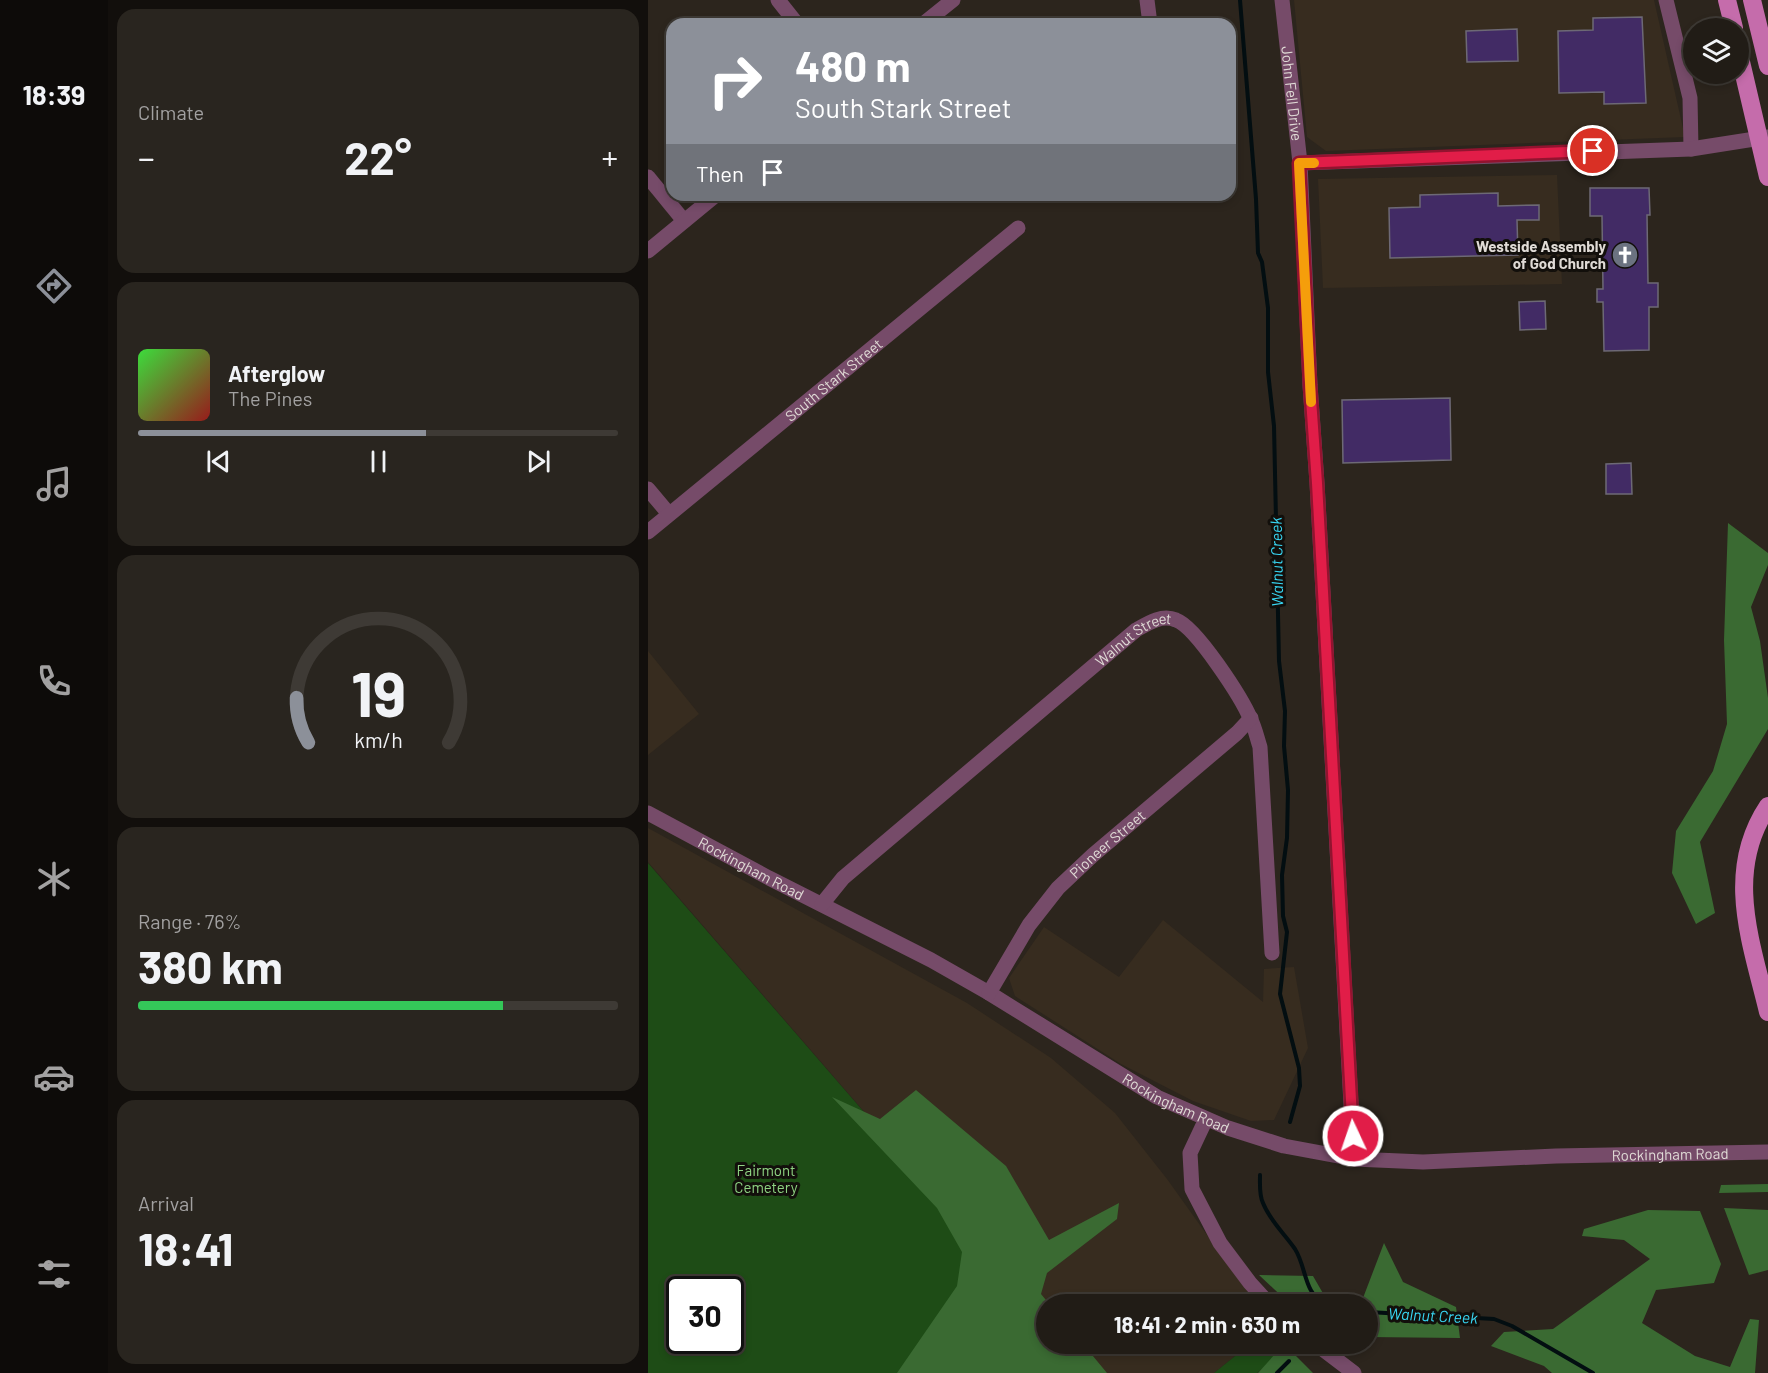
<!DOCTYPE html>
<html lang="en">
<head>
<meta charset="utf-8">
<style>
	body { margin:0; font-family:Barlow,sans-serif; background:#29251f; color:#f1f3f6; height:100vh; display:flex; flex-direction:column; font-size:22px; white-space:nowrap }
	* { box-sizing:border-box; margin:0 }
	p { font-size:20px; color:#a2a1a1 }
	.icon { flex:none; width:33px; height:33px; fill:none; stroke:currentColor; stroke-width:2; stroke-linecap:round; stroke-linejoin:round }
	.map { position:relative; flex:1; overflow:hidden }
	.details { display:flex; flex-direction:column; gap:9px; padding:9px; background:#120f0c; width:540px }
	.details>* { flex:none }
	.top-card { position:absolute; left:18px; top:18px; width:570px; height:183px; border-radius:18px; box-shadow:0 3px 9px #0003,0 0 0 2px #3e3a35; background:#8c9099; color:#fff; overflow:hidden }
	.buttons { position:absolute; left:1035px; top:18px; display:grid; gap:12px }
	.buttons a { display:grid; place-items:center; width:66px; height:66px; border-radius:50%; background:#211c16; box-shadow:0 3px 9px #0003,0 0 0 2px #3e3a35; font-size:30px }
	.speed { position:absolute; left:18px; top:1276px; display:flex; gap:12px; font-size:30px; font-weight:700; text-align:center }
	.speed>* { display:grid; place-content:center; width:78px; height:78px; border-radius:50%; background:#211c16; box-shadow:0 3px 9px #0003,0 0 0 2px #3e3a35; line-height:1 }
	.speed .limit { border:3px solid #111; border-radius:9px; background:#fff; color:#111 }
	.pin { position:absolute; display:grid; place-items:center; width:51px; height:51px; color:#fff; margin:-26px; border:3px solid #fff; border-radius:50%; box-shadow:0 2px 6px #0007 }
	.me { position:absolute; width:66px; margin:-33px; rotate:357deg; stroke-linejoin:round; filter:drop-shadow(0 0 4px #0008) }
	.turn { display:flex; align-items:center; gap:21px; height:126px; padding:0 30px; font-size:27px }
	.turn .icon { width:78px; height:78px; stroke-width:2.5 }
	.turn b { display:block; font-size:42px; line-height:51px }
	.then { display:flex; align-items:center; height:57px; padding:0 30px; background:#0003; gap:12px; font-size:22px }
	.big { font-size:45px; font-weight:700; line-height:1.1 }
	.details .tile { flex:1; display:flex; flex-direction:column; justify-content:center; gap:9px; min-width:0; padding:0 21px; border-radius:18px; background:#29251f }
	.details .dial { align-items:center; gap:0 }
	.dial svg { height:156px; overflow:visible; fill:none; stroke:#3e3a35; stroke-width:7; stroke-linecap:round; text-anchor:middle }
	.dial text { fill:#f1f3f6; stroke:none }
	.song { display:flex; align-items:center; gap:18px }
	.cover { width:72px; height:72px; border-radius:9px; background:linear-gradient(135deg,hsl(120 70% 55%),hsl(0 70% 35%)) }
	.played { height:6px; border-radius:3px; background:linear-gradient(90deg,#8c9099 60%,#3e3a35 60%) }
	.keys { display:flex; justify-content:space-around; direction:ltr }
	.heat { display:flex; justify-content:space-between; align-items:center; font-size:33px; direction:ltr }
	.charge { height:9px; border-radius:4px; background:linear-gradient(90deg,#34c759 76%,#3e3a35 0) }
	.trip { position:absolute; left:388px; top:1294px; width:342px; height:60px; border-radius:30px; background:#211c16; box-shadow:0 3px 9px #0003,0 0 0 2px #3e3a35; font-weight:700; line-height:60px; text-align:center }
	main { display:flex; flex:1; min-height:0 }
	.tab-bar { display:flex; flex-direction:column; width:108px; justify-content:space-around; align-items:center; background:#0d0b09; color:#a2a1a1 }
	.tab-bar .icon { width:42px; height:42px }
	.tab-bar .on { color:#8c9099 }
	.tab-bar b { font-size:27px; color:#f1f3f6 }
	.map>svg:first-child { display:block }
	.built { fill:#372c1f }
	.green { fill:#1e4c16; fill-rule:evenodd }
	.forest { fill:#3a6a32 }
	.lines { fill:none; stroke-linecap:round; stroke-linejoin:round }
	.stream { stroke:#030e11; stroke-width:4 }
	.building { fill:#422b65; stroke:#6d6975; stroke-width:1.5 }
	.minor { stroke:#764b69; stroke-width:15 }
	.major { stroke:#c56cab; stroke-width:18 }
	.route-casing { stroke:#92132f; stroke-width:15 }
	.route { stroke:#e11d48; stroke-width:10 }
	.slow { stroke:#f59e0b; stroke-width:10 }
	.labels { text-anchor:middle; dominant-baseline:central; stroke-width:6; stroke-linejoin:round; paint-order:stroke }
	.street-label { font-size:15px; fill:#e0dbd6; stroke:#120f0b }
	.poi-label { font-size:15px; font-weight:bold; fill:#e0dbd6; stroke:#120f0b; text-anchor:end }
	.park-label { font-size:15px; fill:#8fd483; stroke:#120f0b }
	.water-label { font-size:16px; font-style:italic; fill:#38d6f3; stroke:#120f0b }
</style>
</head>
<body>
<main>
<nav class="tab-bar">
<b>18:39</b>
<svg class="icon on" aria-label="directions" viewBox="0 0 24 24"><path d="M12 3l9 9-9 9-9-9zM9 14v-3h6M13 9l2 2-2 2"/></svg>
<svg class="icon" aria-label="music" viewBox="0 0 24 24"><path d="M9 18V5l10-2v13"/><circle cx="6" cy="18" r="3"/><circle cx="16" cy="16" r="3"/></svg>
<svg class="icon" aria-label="phone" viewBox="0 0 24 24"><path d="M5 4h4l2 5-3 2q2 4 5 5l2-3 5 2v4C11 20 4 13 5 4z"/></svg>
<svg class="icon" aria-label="climate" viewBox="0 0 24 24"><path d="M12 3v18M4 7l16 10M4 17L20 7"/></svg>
<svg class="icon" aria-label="car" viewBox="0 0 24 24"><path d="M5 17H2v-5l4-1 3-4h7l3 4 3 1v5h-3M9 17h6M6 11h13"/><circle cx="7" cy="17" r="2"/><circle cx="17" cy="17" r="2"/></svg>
<svg class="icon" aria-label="filters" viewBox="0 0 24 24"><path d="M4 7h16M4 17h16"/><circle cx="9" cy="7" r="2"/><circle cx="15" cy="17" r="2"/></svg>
</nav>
<section class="details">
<div class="tile"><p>Climate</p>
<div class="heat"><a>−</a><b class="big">22°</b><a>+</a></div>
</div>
<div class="tile">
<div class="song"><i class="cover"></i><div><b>Afterglow</b><p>The Pines</p></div></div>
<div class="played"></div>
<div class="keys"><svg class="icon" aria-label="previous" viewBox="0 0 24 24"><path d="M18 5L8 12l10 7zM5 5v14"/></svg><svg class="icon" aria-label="pause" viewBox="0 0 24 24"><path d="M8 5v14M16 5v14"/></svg><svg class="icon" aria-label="next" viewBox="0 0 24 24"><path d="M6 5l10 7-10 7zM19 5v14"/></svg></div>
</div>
<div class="tile dial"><svg viewBox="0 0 100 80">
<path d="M14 69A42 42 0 1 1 86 69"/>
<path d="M14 69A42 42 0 0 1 8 46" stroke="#8c9099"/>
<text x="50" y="56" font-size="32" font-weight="700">19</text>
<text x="50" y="72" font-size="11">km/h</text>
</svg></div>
<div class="tile"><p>Range · 76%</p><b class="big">380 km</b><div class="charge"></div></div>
<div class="tile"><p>Arrival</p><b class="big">18:41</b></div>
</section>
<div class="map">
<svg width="1120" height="1373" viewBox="0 0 1120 1373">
	<rect width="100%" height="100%" fill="#2c251d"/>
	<path class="built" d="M646,0H1006L1037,137L678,151L659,137Z
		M909,175L914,284L675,288L670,179Z
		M0,651L51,714L0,755Z
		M0,828L319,1003L403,1058L467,1113L519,1179L609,1305H399V1323L0,862Z
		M515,920L615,1002L616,969L646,967L660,1048L626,1120L603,1121L545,1101L473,1064L367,996L361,978L396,927L471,977Z
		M417,1344H602L566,1373H442Z"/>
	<path class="green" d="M0,863L399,1323V1344L442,1373H0ZM32,1290H82V1341H32Z
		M602,1344H645L609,1373H566Z"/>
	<path class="forest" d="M1080,523L1120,553V565L1103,607L1112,641L1120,698V729L1052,842L1067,913L1048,924L1024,873L1028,831L1065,771L1079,724L1076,640Z
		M268,1090L358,1166L401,1240L471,1203L469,1219L399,1273L393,1294L402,1305H399V1344H435L459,1373H249L309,1286L314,1252L289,1208L184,1097L232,1119Z
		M1120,1184V1192L1071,1193L1073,1185Z
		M1076,1208L1120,1210V1270L1101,1275Z
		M1000,1210L1052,1211L1073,1264L1066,1283L1008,1290L994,1323L1047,1356L1082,1367L1102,1319L1111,1320L1107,1373H904L896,1366L843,1346L856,1332L905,1329L1002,1259L976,1240L934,1236L936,1229Z
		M736,1243L755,1282L808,1307L812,1338L720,1337V1305H643L611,1275L665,1276L680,1302L715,1298Z
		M636,1344L665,1373H610Z"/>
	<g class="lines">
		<path class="stream" d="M592,0L608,199L610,253L614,262L620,308V372L626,426L631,661L637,711L636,746L640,790L639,838L634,875L635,916L639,932L632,994L651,1068L652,1086L642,1122
			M612,1175C612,1184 611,1195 615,1203C622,1221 636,1233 647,1249C659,1268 655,1293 678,1305
			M720,1312L846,1319L864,1326L945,1373
			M629,1373L641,1361"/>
	</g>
	<path class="building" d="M994,17L998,103L956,104V92L911,93L910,31L945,30V18Z
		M869,29L870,61L819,62L818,31Z
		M942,188H1001L1002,215H999L1000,283H1010V307H1001V350L956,351L955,302H949V289H955L954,216H942Z
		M850,193V206L891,205V220H869L870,255L742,258L741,208L772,207V195Z
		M897,301L898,329L872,330L871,302Z
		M802,398L803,460L695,463L694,400Z
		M983,463L984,494H958V464Z"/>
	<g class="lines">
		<g class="minor">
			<path d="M130,0L149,24"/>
			<path d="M499,0L502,24"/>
			<path id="s1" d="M634,0L652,163L662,385L669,483L706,1159"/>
			<path d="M1018,0L1042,98L1043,149"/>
			<path d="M275,24L305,0"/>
			<path d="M652,163L1043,149L1120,137"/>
			<path d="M0,177L36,221"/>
			<path d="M0,251L68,195"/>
			<path d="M0,489L21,514"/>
			<path id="s2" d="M0,532L370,228"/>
			<path id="s3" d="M0,813L121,878L283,960L341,993L509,1097L580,1128L636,1146L706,1159L775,1162L908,1156L1120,1152"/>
			<path id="s4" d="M174,904L195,878L488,630C500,623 514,614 528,620C548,627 594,698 603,720C607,728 609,738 612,747L624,953"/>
			<path id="s5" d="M341,993L381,925L410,888L445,855L589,733L603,718"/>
			<path d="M558,1119L542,1153L544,1189L572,1243L602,1283L622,1305"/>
			<path d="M668,1344L706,1373"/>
		</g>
		<path class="major" d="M1079,0L1086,28
			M1104,0L1120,66
			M1090,49L1120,177
			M1120,806C1076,872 1103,941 1120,1012"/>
	</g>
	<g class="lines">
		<defs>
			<path id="route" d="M705,1136L669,483L662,385L651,163L945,151"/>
		</defs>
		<use href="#route" class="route-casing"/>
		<use href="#route" class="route"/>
		<path class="slow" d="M663,402L651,163H666"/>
	</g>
	<defs>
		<symbol id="church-disc" viewBox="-11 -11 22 22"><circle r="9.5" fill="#6b7280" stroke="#120f0b"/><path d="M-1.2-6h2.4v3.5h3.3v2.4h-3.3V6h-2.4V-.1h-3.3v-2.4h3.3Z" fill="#fff"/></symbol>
	</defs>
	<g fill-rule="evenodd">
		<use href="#church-disc" x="962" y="240" width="30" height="30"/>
	</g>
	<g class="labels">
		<g class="street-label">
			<text stroke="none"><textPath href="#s1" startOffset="94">John Fell Drive</textPath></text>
			<text stroke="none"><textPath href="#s2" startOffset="240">South Stark Street</textPath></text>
			<text stroke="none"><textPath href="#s4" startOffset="411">Walnut Street</textPath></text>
			<text stroke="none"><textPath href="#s5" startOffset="192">Pioneer Street</textPath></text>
			<text stroke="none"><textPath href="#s3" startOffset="117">Rockingham Road</textPath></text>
			<text stroke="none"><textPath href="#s3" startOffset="603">Rockingham Road</textPath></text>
			<text stroke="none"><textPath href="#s3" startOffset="1107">Rockingham Road</textPath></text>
		</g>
		<g class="poi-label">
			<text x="958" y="246">Westside Assembly<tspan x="958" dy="17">of God Church</tspan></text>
		</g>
		<g class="park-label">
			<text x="118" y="1170">Fairmont<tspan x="118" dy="17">Cemetery</tspan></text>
		</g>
		<g class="water-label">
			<text transform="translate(628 562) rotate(-91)">Walnut Creek</text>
			<text transform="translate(785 1315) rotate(3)">Walnut Creek</text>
		</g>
	</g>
</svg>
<div class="buttons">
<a><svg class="icon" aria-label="layers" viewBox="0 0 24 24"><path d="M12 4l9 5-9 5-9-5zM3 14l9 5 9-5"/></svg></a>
</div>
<div class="speed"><div class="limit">30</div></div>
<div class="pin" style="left:945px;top:151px;background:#d93025"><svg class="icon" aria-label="arrive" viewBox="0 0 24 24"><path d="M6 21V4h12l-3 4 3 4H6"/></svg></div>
<svg class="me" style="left:705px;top:1136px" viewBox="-20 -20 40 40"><circle r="17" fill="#e11d48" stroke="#fff" stroke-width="3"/><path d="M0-11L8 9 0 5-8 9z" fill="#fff"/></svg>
<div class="trip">18:41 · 2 min · 630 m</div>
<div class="top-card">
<div class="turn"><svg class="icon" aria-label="right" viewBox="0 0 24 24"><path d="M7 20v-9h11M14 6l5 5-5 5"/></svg><div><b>480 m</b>South Stark Street</div></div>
<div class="then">Then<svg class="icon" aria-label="arrive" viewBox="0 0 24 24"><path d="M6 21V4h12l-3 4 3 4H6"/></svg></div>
</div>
</div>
</main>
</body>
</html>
